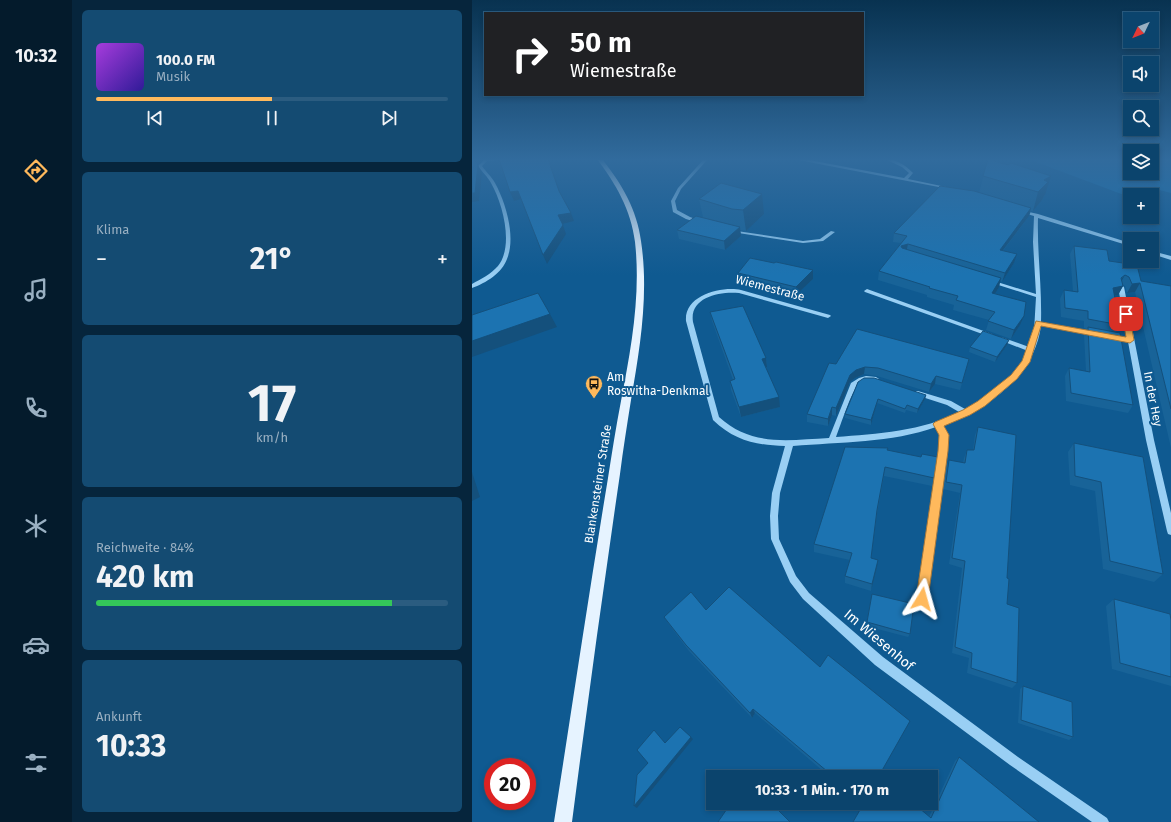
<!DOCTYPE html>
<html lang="de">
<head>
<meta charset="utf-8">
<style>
	body { margin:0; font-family:"Fira Sans",sans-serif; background:#144b72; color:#f1f3f6; height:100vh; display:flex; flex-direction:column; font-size:15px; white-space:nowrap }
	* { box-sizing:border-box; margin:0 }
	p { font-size:13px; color:#9ab0c2 }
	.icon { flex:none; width:22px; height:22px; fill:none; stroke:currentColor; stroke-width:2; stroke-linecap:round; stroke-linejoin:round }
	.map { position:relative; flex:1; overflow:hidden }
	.side { display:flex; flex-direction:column; gap:10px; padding:10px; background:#06253c; width:400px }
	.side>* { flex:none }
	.hud { position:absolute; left:12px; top:12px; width:380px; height:84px; border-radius:0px; box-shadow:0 2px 6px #0003,0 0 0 1px #2b5c80; background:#202124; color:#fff; overflow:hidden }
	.needle { width:26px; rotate:227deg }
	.buttons { position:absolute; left:651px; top:12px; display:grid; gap:8px }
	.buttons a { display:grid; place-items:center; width:36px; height:36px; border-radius:0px; background:#0b446d; box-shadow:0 2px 6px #0003,0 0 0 1px #2b5c80; font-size:20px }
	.speed { position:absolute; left:12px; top:758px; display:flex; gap:8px; font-size:20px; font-weight:700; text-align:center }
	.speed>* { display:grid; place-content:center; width:52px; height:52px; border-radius:50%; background:#0b446d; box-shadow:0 2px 6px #0003,0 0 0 1px #2b5c80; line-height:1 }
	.speed .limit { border:6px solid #d22; background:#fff; color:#111 }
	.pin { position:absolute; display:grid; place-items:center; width:34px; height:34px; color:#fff; margin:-17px; border-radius:8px; box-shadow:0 2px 6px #0006 }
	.me { position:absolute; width:44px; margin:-22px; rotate:8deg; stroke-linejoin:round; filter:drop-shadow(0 0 3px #0008) }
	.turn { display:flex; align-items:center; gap:14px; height:84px; padding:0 20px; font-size:18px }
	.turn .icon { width:52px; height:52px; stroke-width:2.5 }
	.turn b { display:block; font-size:28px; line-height:34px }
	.big { font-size:30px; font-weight:700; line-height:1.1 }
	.side .card { flex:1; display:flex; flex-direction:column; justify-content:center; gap:6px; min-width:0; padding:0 14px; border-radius:6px; background:#144b72 }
	.side .dial { align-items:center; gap:0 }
	.dial b { font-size:52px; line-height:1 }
	.song { display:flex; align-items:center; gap:12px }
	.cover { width:48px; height:48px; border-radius:6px; background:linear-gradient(135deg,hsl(280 70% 55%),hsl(250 70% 35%)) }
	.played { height:4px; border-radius:2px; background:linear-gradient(90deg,#ffb95c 50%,#2b5c80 50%) }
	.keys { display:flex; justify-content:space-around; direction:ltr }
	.heat { display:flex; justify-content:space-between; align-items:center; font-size:22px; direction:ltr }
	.charge { height:6px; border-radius:3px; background:linear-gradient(90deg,#34c759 84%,#2b5c80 0) }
	.trip { position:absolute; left:234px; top:770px; width:232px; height:40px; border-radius:0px; background:#0b446d; box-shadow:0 2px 6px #0003,0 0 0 1px #2b5c80; font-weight:700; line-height:40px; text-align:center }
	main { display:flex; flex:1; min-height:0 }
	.tab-bar { display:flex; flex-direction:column; width:72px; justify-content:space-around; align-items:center; background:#041b2c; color:#9ab0c2 }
	.tab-bar .icon { width:28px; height:28px }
	.tab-bar .current { color:#ffb95c }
	.tab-bar b { font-size:18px; color:#f1f3f6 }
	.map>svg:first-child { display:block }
	.green { fill:#166fac }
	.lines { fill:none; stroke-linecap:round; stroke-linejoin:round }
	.minor { fill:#99cff4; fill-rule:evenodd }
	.major { fill:#e6f3ff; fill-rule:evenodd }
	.wall { fill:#186398 }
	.shaded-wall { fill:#14507c }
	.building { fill:#1c73b1; stroke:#14507c }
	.route { fill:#ffb95c; stroke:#a6783c }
	.labels { text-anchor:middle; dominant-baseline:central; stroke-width:4; stroke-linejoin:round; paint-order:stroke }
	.street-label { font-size:12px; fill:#fff; stroke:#0f5a91 }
	.poi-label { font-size:12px; fill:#fff; stroke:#0f5a91; text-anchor:start }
	.near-street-label { font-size:14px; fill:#fff; stroke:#0f5a91 }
</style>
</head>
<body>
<main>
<nav class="tab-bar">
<b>10:32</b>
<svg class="icon current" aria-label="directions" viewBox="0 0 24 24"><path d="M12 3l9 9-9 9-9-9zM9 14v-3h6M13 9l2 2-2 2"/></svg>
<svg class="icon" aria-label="music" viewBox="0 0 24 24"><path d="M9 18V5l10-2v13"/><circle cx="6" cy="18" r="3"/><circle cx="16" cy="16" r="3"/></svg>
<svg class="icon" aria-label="phone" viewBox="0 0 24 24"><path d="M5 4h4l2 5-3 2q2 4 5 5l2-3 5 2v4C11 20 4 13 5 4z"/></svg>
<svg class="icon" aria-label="climate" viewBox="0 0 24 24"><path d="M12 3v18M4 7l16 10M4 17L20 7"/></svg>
<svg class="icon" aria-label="car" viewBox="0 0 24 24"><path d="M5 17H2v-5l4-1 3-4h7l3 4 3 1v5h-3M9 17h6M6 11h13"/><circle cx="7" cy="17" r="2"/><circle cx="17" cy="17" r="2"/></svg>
<svg class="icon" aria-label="filters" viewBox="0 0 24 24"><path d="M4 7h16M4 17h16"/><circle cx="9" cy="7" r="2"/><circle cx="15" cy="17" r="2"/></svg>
</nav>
<section class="side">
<div class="card">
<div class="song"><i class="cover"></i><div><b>100.0 FM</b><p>Musik</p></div></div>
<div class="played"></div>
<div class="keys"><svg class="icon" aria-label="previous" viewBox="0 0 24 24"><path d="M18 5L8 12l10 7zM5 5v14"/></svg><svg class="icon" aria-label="pause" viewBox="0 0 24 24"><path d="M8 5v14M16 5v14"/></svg><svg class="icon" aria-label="next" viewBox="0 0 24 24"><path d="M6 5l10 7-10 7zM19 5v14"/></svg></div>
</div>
<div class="card"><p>Klima</p>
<div class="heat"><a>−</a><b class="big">21°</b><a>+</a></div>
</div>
<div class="card dial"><b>17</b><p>km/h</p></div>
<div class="card"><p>Reichweite · 84%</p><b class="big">420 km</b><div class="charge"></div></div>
<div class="card"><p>Ankunft</p><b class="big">10:33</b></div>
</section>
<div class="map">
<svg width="699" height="822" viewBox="0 0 699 822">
	<rect width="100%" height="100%" fill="#0f5a91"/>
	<path class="green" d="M556,159H658V173H680V159H699V193L676,187L652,195Z"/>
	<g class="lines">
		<path class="minor" d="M10,159H34L15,161L10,166C14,172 20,177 23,183C34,203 44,237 35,259C30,273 14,283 0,288V284C9,279 19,274 26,266C42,246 31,204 19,183C16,177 10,172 6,166L12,160Z
			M232,159H236L209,189L203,201L205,210L218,217L229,221V223H227L214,219L201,212L199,201L206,188Z
			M321,159H332L432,178L437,173L430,167L413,159C424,159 433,165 440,172L441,173L436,179L479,188L477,189Z
			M548,210L566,214L658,243V246L566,218C565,252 570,287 569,322L623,332L626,334L623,336L569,325C565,366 530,397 496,415C488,419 478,422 470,425L476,435L475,451L455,599L453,602L450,604L447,602L445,599L467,451L468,435L464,427C420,443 367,442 321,446L308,493L306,516L307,539L324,576L337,593L411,657L546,757L635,818L637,822H620L538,765L403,665L331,599L318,582L299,539L298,516L300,493L313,446C284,445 263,441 241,420L214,321C212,295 250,286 269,290L358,315L359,316L356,318L267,293C248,291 217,297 221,322L247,417C280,447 316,440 357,438L379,383L387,378L394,376L404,377L407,379C402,383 394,379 387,384C380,389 368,427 364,437C404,434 452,431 487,412L475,405L444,395L443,393L444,391H446L479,401L493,409C519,396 542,378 556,351L525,339L524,338L525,337H529L557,347L562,331L564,297L517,282L520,280L522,281L564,294L561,242L562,216L548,212Z
			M258,230L331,241L348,239L359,231L363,232L351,241L331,243L260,232H258Z
			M680,251L699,256V260L680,254Z
			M649,285L652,287L682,440L699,513V535L696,534L695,531L674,440L646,287Z
			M395,289L520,334L521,335L518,337L516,336L393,292L392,291Z"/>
		<path class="major" d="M125,159H130C150,184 165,210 169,241C177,294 168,348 159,400C155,425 151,450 148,474C131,590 115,706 100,822H82C100,707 117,593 136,478C140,452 144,427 149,401C159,349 169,295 163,242C159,210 144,184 125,159Z"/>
	</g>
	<path class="wall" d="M516,159L573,195L572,196L570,200L561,211H559L557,216L531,251L542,263L530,282L528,281L527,287L523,293L548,325L539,339L514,330L517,320L481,310L482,305L455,297V295L406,280L407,271L429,243L421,242L422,233L507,193Z
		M227,199L292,214L274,231L268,230L269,236L253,250L207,239L205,230L231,217Z
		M602,246L637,261L669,281L699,286V448L663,292L655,293L653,286L650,285L651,286L646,295L643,296L648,325L644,332L661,405L656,413L594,401L593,376L597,368L614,371L612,335L615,329L612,328V321L589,317L588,299L592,290L601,291L598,254Z
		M302,263L341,279L324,295L268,281L266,273Z
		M238,312L294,358L295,367L294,368L308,407L269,417L259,390L258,381L261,380L240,321Z
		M535,345L523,362L497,352L498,347Z
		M497,359L488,390L463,384L457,392L405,376L392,374L383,378L378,382L364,416L360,415L356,426L335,422V414L364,364Z
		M386,382L454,395L453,399L445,413L434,410L433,413L405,403L399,425L373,418V414Z
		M506,427L535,578V604L545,683L540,688L495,673L497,658L480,653L490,568L477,564L488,493L471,489L474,468L477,460L491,463L492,458L495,450H501L503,435Z
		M602,443L671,457L691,574L682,582L631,569L623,491L598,485L596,452Z
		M415,450L462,478L460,486L412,476L405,514L399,558L405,567L399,591L373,583V576L378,560L342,552V544Z
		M400,594L438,634L436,637L394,626Z
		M642,599L699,620V686L640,669L634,606Z
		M234,610L408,774L412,777H358L283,713L280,718L217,651L196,623L192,617Z
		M551,686L601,737L597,740L546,723L548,689Z
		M487,757L567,822H381L391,805L389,803H441L457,817L483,761Z"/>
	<path class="shaded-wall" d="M1,159H9V160L4,166Z
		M6,165L10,173L7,201L0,202V193Z
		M579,176L573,195L572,196L570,200L561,211L566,192L572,180Z
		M46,191L49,199L42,201L38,192Z
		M290,194L292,214L274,231L271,210Z
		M559,208L557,216L525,258L528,250Z
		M99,213L102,221L90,224L86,215Z
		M91,225L94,234L75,264L71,255Z
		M268,227L269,236L253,250L252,241Z
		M436,244L434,253L428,254L429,246Z
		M545,254L542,263L530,282L533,273Z
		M341,270V279L324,295V287Z
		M653,275L648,284L651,286L646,295L637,297L641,288Z
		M529,278L527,287L518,302L520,293Z
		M668,283L663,292L655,293L660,284Z
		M78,314L85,327L0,357V341Z
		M552,316L548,325L539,339L542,330Z
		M537,340L535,345L523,362L525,357Z
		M294,358L295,367L291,368L290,359Z
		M393,367L392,374L383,378L378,382L364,416V408L378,375L384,370Z
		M464,376L463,384L457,392L459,384Z
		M454,395L453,399L445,413L446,409Z
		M307,397L308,407L269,417L267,407Z
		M406,399L405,403L399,425V420Z
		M360,407V415L356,426V419Z
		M0,472L8,497L0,501Z
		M406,560L405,567L399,591L400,584Z
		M281,709L283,713L280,718L278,713Z
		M219,737L221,739L165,808L162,806Z"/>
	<path class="building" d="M0,159H2L6,165L3,193H0Z
		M27,159H76L87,191L99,213L86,215L91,225L71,255L46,191L38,192Z
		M516,159L536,165L539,163L579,176L572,180L576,182L566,192L511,176Z
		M249,183L290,194L271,210L260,209L227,199Z
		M468,186L502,191L559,208L528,250L545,254L533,273L436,244L429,246L430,248L529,278L520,293L554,302L552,316L542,330L516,321L523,312L484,300L486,296L457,288L458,287L407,271L435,236L422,233Z
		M224,216L268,227L252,241L205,230Z
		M602,246L635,250L637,261L665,265L669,281L699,286V409L668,283L660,284L657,277L653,275L649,278L651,286L641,288L648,325L616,319V311L593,308L592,290L606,292Z
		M278,258L302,263L304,262L341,270L324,287L266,273Z
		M66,293L78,314L0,341V315Z
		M271,306L294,358L290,359L307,397L267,407L258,381L263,379L238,312Z
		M616,327L648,333L661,405L599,393L597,368L618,372Z
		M385,329L497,359L490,383L464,376L459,384L406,368L393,367L384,370L378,375L364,408L360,407L356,419L335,414L357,363L364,364Z
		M511,331L537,340L525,357L498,347Z
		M392,378H402L454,395L446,409L435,405L433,409L406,399L399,420L373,414L386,382Z
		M506,427L544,435L535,578L537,579L535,604L547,608L545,683L499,668L500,653L483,647L493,561L480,558L490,485L474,482L477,460L493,463L495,450H502Z
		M602,443L671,457L691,574L638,561L629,482L603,476Z
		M373,447L416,448L415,450L449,457L450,454L466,457L462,478L413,467L405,510L399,558L406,560L400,584L373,576L380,553L342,544Z
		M257,587L348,667L356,655L438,721L408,774L412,777H362L281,709L278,713L214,645L192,617L219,592L234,610Z
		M400,594L442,604L438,634L395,622Z
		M642,599L698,614L699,620V677L648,663Z
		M551,686L600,702L601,737L549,720Z
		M208,727L219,737L162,806L165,775L176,763L165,750L182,730L193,743Z
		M487,757L567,822H381L392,803H441L459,818Z
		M259,803H299L318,822H246Z"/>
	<linearGradient id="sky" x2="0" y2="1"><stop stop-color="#083250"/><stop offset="0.58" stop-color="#316b9d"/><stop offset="1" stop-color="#316b9d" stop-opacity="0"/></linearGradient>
	<rect width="699" height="275" fill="url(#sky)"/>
	<path class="route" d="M654,311L657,314L662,340L658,343L569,326L558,362L545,379L513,406L498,415L472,426L477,435L476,451L456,599L455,603L450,605L446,603L444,599L466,451L467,435L461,424L463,422L491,410L506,401L539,375L550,361L564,321L654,337L650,314Z"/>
	<defs>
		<symbol id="bus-pin" viewBox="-11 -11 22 30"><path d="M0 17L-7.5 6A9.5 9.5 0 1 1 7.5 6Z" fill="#ffb95c" stroke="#0f5a91"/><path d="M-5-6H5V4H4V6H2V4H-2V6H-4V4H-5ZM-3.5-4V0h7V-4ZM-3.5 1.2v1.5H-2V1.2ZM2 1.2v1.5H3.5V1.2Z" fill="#111"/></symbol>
	</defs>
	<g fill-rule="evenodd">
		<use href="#bus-pin" x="112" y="374" width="20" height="27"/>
	</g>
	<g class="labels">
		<g class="street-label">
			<text transform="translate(298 288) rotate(15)">Wiemestraße</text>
			<text transform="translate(681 399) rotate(79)">In der Hey</text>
			<text transform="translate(126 484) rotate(-81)">Blankensteiner Straße</text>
		</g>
		<g class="poi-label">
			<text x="135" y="377">Am<tspan x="135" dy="14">Roswitha-Denkmal</tspan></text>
		</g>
		<g class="near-street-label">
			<text transform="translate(407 640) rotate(40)">Im Wiesenhof</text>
		</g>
	</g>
</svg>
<div class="buttons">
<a><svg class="needle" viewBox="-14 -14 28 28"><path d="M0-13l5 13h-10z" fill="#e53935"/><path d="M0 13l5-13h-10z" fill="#9ab0c2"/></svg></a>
<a><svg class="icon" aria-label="sound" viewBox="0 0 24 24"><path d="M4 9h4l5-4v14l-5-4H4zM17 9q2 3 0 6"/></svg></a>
<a><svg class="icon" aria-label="search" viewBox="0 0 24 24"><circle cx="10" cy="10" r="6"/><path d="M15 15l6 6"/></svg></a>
<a><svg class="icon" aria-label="layers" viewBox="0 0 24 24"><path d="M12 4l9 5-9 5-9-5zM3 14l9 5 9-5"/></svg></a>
<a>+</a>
<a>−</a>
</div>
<div class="speed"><div class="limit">20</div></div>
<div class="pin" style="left:654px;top:314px;background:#d93025"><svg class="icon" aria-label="arrive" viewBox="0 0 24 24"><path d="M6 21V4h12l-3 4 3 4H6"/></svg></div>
<svg class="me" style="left:450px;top:599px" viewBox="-20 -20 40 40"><path d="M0-17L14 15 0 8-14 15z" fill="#ffb95c" stroke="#fff" stroke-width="4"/></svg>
<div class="trip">10:33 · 1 Min. · 170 m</div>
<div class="hud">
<div class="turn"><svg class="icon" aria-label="right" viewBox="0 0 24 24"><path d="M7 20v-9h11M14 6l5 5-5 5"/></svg><div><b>50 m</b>Wiemestraße</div></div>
</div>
</div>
</main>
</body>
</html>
